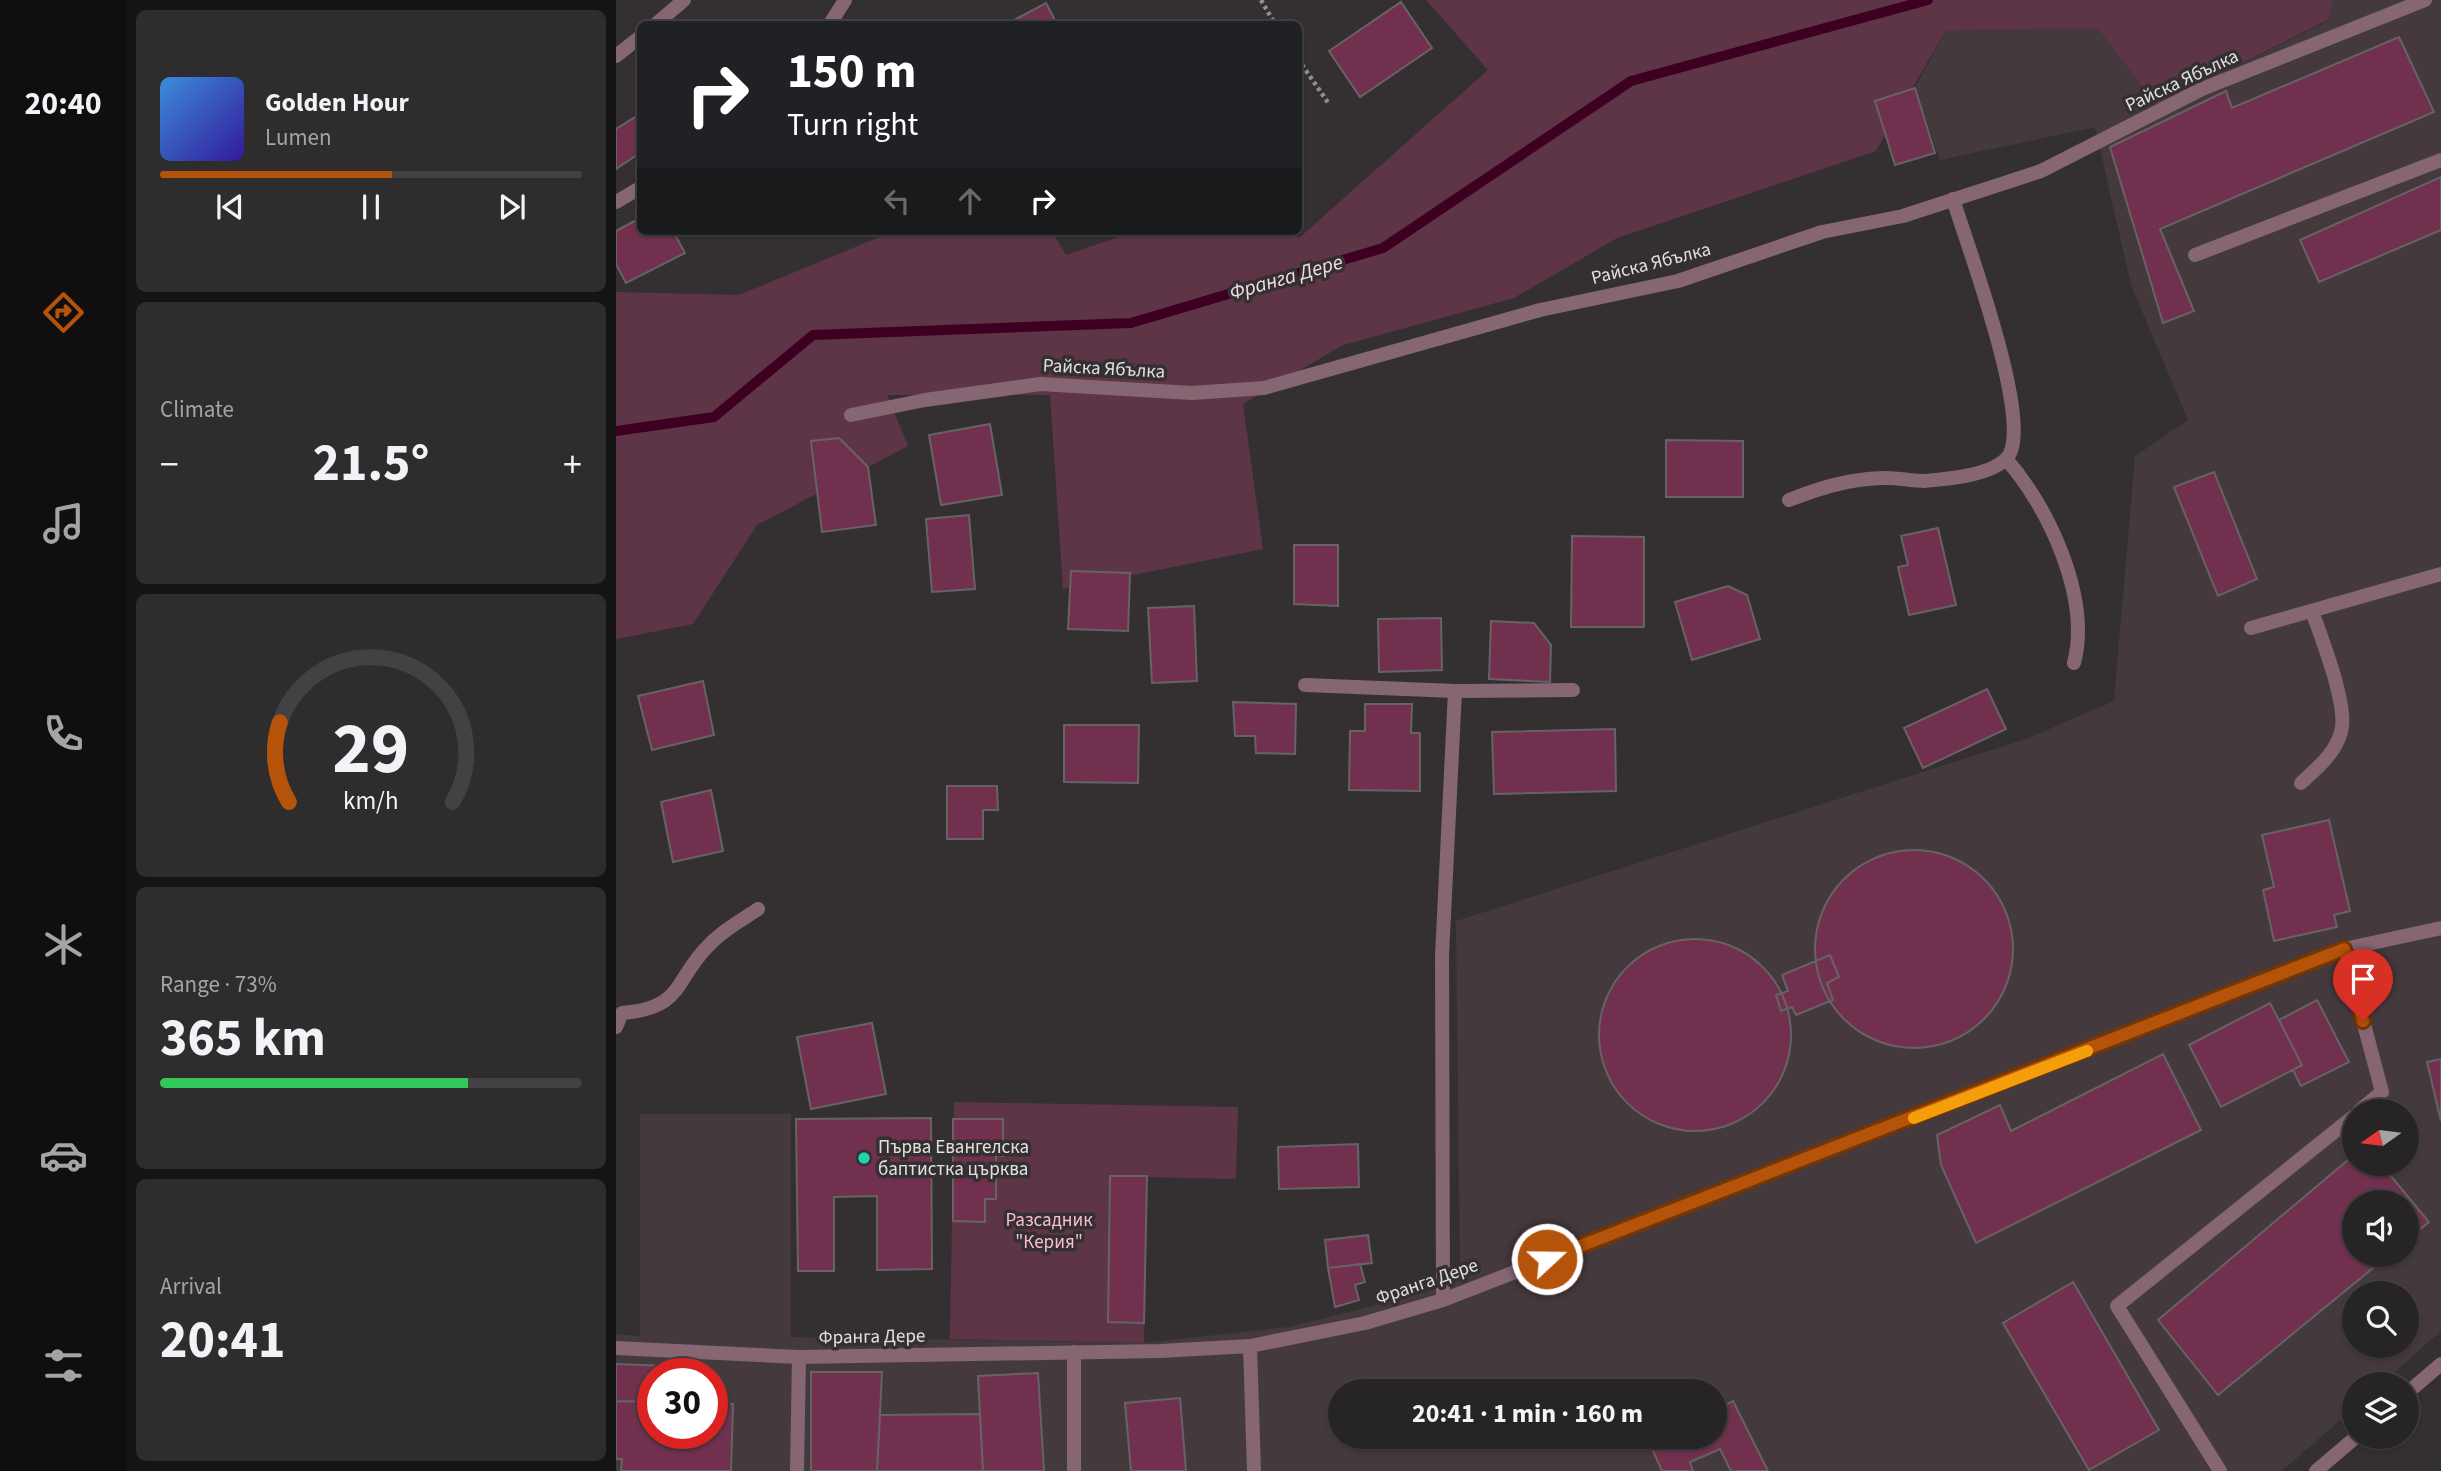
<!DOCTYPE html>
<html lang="en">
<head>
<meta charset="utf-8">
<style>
	body { margin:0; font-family:"Source Sans 3",sans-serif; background:#2f2c2e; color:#f1f3f6; height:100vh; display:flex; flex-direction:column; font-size:26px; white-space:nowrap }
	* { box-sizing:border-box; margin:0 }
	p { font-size:23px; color:#a4a4a7 }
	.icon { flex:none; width:38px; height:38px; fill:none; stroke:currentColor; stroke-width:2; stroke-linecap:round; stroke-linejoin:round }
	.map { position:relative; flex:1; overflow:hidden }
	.drawer { display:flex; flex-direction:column; gap:10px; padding:10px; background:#151415; width:490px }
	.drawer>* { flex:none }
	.top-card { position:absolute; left:21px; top:21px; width:665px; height:214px; border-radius:10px; box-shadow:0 2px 5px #0004,0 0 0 2px #434143; background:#202124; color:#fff; overflow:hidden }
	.needle { width:46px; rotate:256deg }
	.fabs { position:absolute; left:1726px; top:1099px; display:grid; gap:14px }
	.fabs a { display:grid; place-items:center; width:77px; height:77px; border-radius:50%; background:#272426; box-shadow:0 2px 5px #0004,0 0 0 2px #434143; font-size:35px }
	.speed { position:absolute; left:21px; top:1358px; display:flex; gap:14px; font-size:35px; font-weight:700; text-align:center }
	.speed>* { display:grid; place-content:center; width:91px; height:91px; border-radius:50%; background:#272426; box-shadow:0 2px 5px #0004,0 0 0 2px #434143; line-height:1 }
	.speed .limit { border:10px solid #d22; background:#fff; color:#111 }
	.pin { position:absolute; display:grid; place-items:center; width:60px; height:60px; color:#fff; margin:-72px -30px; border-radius:50% 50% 50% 0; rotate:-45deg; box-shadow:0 0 7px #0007 }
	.pin .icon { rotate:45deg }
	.me { position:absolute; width:77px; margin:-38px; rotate:69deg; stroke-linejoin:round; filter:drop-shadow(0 0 5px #0008) }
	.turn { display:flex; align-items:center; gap:24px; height:147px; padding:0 35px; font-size:32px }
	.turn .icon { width:91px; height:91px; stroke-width:2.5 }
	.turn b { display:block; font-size:49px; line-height:60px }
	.lanes { display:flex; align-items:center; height:66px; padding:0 35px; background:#0003; justify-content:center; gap:35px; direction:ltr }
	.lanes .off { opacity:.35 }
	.big { font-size:52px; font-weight:700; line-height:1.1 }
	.drawer .card { flex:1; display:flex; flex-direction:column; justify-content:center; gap:10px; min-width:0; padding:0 24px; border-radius:10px; background:#2f2c2e }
	.drawer .dial { align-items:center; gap:0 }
	.dial svg { height:182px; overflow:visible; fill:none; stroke:#434143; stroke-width:7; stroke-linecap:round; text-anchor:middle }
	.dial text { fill:#f1f3f6; stroke:none }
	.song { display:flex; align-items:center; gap:21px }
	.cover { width:84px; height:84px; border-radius:10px; background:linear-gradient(135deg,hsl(210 70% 55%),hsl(250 70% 35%)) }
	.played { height:7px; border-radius:4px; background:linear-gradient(90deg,#b45309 55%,#434143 55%) }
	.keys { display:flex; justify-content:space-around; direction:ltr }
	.heat { display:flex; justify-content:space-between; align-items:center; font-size:38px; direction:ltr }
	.charge { height:10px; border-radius:5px; background:linear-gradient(90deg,#34c759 73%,#434143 0) }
	.trip { position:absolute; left:712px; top:1379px; width:399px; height:70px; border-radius:35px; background:#272426; box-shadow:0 2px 5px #0004,0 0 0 2px #434143; font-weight:700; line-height:70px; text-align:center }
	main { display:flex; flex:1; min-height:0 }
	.dock { display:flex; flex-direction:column; width:126px; justify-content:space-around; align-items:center; background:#100e0f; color:#a4a4a7 }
	.dock .icon { width:49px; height:49px }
	.dock .selected { color:#b45309 }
	.dock b { font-size:32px; color:#f1f3f6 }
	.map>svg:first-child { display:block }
	.built { fill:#44393d; fill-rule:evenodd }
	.green { fill:#5e3547 }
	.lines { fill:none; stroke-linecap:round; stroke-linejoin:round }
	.stream { stroke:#3d0021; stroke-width:10 }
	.building { fill:#71304e; stroke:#676364; stroke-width:2 }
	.path { stroke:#918e8f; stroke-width:4.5; stroke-dasharray:3.5 3.5; stroke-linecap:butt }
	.service { stroke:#866673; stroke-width:14 }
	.minor { stroke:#866673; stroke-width:14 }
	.tertiary { stroke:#866673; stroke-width:14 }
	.route-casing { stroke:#753606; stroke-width:18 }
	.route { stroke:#b45309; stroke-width:12 }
	.slow { stroke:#f59e0b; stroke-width:12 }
	.poi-dot { fill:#1fd5b0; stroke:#343032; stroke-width:2.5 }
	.labels { text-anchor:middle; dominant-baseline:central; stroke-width:7; stroke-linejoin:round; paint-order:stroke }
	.street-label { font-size:19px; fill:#e1dfe0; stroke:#343032 }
	.poi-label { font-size:19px; fill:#e1dfe0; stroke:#343032; text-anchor:start }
	.park-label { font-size:19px; fill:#fabcd4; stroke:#343032 }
	.water-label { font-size:21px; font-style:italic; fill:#f2dde4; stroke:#343032 }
</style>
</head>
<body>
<main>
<nav class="dock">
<b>20:40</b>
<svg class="icon selected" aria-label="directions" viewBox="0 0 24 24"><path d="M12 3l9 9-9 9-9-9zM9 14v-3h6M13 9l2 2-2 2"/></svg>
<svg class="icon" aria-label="music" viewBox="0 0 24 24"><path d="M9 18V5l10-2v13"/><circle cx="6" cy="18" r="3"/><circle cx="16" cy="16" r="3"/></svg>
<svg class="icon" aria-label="phone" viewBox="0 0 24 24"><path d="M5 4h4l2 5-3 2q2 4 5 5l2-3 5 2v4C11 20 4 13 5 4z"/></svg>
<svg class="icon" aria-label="climate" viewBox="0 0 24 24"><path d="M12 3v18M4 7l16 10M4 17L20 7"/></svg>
<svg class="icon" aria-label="car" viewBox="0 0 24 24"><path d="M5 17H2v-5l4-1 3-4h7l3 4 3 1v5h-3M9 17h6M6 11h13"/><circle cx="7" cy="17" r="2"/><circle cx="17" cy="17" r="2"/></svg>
<svg class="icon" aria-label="filters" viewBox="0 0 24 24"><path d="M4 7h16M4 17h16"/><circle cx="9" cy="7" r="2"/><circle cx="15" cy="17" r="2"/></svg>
</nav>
<section class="drawer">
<div class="card">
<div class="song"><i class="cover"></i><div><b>Golden Hour</b><p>Lumen</p></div></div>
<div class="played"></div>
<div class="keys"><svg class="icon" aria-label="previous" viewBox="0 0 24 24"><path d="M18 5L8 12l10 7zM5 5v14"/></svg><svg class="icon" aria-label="pause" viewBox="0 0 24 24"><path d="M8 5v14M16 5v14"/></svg><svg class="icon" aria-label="next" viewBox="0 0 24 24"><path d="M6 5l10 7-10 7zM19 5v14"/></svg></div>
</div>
<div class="card"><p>Climate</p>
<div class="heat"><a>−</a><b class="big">21.5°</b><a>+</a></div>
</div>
<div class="card dial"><svg viewBox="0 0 100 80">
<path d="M14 69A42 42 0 1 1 86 69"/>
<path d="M14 69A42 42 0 0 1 10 34" stroke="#b45309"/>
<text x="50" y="56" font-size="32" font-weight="700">29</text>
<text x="50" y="72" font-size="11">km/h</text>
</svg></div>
<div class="card"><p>Range · 73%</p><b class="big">365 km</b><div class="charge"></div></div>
<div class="card"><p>Arrival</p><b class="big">20:41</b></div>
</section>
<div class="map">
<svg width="1825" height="1471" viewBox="0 0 1825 1471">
	<rect width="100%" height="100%" fill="#343032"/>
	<path class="built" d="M1717,0H1825V1331L1765,1384H1738V1408L1666,1471H0V1334L24,1336V1114H175V1337L528,1343L672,1327L772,1302L844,1279L840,921L1410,739L1498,701L1519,456L1572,420L1515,285L1479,127L1324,160L1299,88L1330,30L1482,29L1541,106L1712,21ZM1738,1111H1790V1164H1738ZM1738,1202H1790V1255H1738ZM1738,1293H1790V1346H1738ZM37,1374H96V1433H37ZM724,1391H1099V1437H724Z"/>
	<path class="green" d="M810,0H1717L1712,20L1541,106L1482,29L1330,30L1260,151L1001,238L898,298L727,345L627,404L647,549L447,589L434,395H271L292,446L141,525L77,624L0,639V292L123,295L278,231H436L450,255L520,231H676L683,238L872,70Z
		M338,1102L622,1107L620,1179L531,1177L528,1343L334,1339Z"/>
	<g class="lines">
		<path class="stream" d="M0,431L98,417L197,335L515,323L767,248L1015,81L1312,0"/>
	</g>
	<path class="building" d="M785,2L816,48L744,97L713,51Z
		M430,3L441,24H403L400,19Z
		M1783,37L1818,112L1544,229L1578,311L1547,323L1494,147L1610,91L1616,108Z
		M1299,88L1319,153L1279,165L1259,101Z
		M24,114V153L0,169V129Z
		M1825,177V230L1703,282L1684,240Z
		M24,218V231H57L69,253L10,283L0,264V231Z
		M374,424L386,495L325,505L313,435Z
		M223,438L252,467L260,525L206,532L195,441Z
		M1050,440L1127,441V497H1050Z
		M1598,472L1641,579L1602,596L1558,487Z
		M353,515L359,589L316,592L310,519Z
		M1322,528L1340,605L1293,615L1282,567L1292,565L1285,536Z
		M956,536L1028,537V627H955Z
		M678,545H722V606L678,604Z
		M455,571L514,573L512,631L452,629Z
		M1112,586L1131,595L1144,639L1076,660L1059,602Z
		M578,606L581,681L536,683L532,608Z
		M825,618L826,670L763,672L762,619Z
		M875,621L918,623L935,645L934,682L873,679Z
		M87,681L98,735L36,750L22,696Z
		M1371,689L1390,729L1307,768L1288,728Z
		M617,702L680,704L679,754L640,753L639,736H619Z
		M749,704H796L795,733H804V791L733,790L734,731H749Z
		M448,725H523L522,783L448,782Z
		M999,729L1000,791L878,794L876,732Z
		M331,786H381L382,810H367V839H331Z
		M95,790L107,851L57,862L45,802Z
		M1713,820L1734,911L1718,915L1721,927L1658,941L1647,890L1658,887L1646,835Z
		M1199 949a99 99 0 1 1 198 0a99 99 0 1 1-198 0Z
		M983 1035a96 96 0 1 1 192 0a96 96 0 1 1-192 0Z
		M1214,955L1223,977L1211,983L1217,1000L1180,1015L1176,1007L1165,1011L1160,995L1172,991L1166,975Z
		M1701,1000L1733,1062L1685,1086L1677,1070L1686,1065L1663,1020Z
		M1654,1003L1686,1065L1605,1107L1573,1045Z
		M256,1023L270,1094L195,1109L181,1037Z
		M1547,1054L1585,1130L1360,1243L1325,1165L1321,1135L1384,1105L1395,1131Z
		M1825,1059V1121L1811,1062Z
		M315,1118L316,1269L261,1270V1196L218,1197V1271H182L180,1119Z
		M337,1119H387V1156H380V1199H369V1222L337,1221Z
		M742,1144L743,1187L663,1189L662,1147Z
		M1738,1155V1164H1765L1813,1222L1790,1241V1202H1738V1255H1773L1602,1395L1542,1320Z
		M494,1176H531L528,1323L492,1322Z
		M752,1235L756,1263L712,1268L709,1240Z
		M744,1264L749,1282L739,1285L743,1300L719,1307L712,1268Z
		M1457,1282L1543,1430L1473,1470L1387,1323Z
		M0,1364L51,1366L50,1374H37V1402L0,1401Z
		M195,1372H266L261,1471H195Z
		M422,1373L428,1471H367L362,1376Z
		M564,1398L570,1471H515L509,1403Z
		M0,1401L37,1402V1433H96V1404H117L115,1471H5L6,1459H0Z
		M1117,1401L1152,1471H1115L1104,1449L1074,1462L1077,1471H1046L1033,1442L1044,1437H1099V1410Z
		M364,1414L367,1471H261L264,1415Z"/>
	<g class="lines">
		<path class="path" d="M645,0L659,24
			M682,59L713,104"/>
		<path class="service" d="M40,24L68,0
			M0,56L24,37
			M1579,255L1825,160
			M1635,628L1825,574
			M1685,783C1701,768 1719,754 1725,732C1733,707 1705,637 1696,611
			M1728,949L1766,1092L1743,1111
			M0,1027L6,1013C69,1008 57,980 94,944C107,930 126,920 142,909
			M634,1346L638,1471
			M458,1352V1471
			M181,1471L183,1357
			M1604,1471L1501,1306L1738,1116"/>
		<path class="minor" d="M214,24L229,0
			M0,202L24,188
			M235,415L309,400L424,384L576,393L648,388L924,310L1062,281L1206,232L1287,216L1425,171L1586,89L1809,0
			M1390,459C1433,507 1475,599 1458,663
			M1173,500C1204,488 1232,479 1266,478C1280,477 1294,481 1308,481C1332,479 1372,476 1390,459C1421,430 1350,242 1337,199
			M689,685L839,691L957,690
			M827,1300L826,956L839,691
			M0,1348L183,1357L545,1351L634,1346L749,1323L827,1300L1728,949L1825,928"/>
		<path class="tertiary" d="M1790,1394L1825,1364
			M1700,1471L1740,1437"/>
	</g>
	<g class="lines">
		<defs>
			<path id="route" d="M931,1259L1728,949L1747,1021"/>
		</defs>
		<use href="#route" class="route-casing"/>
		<use href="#route" class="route"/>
		<path class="slow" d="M1298,1118L1471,1051"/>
	</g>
	<circle class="poi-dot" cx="248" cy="1158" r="7"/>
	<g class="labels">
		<g class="street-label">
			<text transform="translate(1566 81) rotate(-25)">Райска Ябълка</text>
			<text transform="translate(1035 264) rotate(-14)">Райска Ябълка</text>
			<text transform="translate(488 369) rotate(3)">Райска Ябълка</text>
			<text transform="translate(811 1282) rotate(-19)">Франга Дере</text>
			<text transform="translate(256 1337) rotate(-1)">Франга Дере</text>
		</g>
		<g class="poi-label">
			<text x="262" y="1147">Първа Евангелска<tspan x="262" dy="22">баптистка църква</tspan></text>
		</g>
		<g class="park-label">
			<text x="433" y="1220">Разсадник<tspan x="433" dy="22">"Керия"</tspan></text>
		</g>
		<g class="water-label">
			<text transform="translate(670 277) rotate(-16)">Франга Дере</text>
		</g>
	</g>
</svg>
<div class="fabs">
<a><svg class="needle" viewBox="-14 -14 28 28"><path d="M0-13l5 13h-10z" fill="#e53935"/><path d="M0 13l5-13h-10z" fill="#a4a4a7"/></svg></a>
<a><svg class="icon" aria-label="sound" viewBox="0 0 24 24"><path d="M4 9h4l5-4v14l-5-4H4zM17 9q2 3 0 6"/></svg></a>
<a><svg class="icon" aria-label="search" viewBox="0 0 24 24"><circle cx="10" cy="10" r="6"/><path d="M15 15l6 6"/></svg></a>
<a><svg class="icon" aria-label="layers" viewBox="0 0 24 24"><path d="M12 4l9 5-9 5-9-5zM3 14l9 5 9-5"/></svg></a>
</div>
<div class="speed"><div class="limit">30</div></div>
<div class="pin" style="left:1747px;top:1021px;background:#d93025"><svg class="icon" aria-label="arrive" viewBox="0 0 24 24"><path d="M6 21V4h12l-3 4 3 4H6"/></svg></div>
<svg class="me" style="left:931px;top:1259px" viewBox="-20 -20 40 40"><circle r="17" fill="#b45309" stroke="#fff" stroke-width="3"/><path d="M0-11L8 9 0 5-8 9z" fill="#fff"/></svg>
<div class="trip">20:41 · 1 min · 160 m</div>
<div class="top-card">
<div class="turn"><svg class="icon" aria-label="right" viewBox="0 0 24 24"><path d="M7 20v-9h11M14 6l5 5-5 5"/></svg><div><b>150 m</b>Turn right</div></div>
<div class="lanes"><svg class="icon off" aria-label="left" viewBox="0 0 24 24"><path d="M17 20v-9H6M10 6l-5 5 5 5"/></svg><svg class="icon off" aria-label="ahead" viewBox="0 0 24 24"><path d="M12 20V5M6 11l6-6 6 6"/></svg><svg class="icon" aria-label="right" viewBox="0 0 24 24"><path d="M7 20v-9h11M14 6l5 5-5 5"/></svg></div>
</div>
</div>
</main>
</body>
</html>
